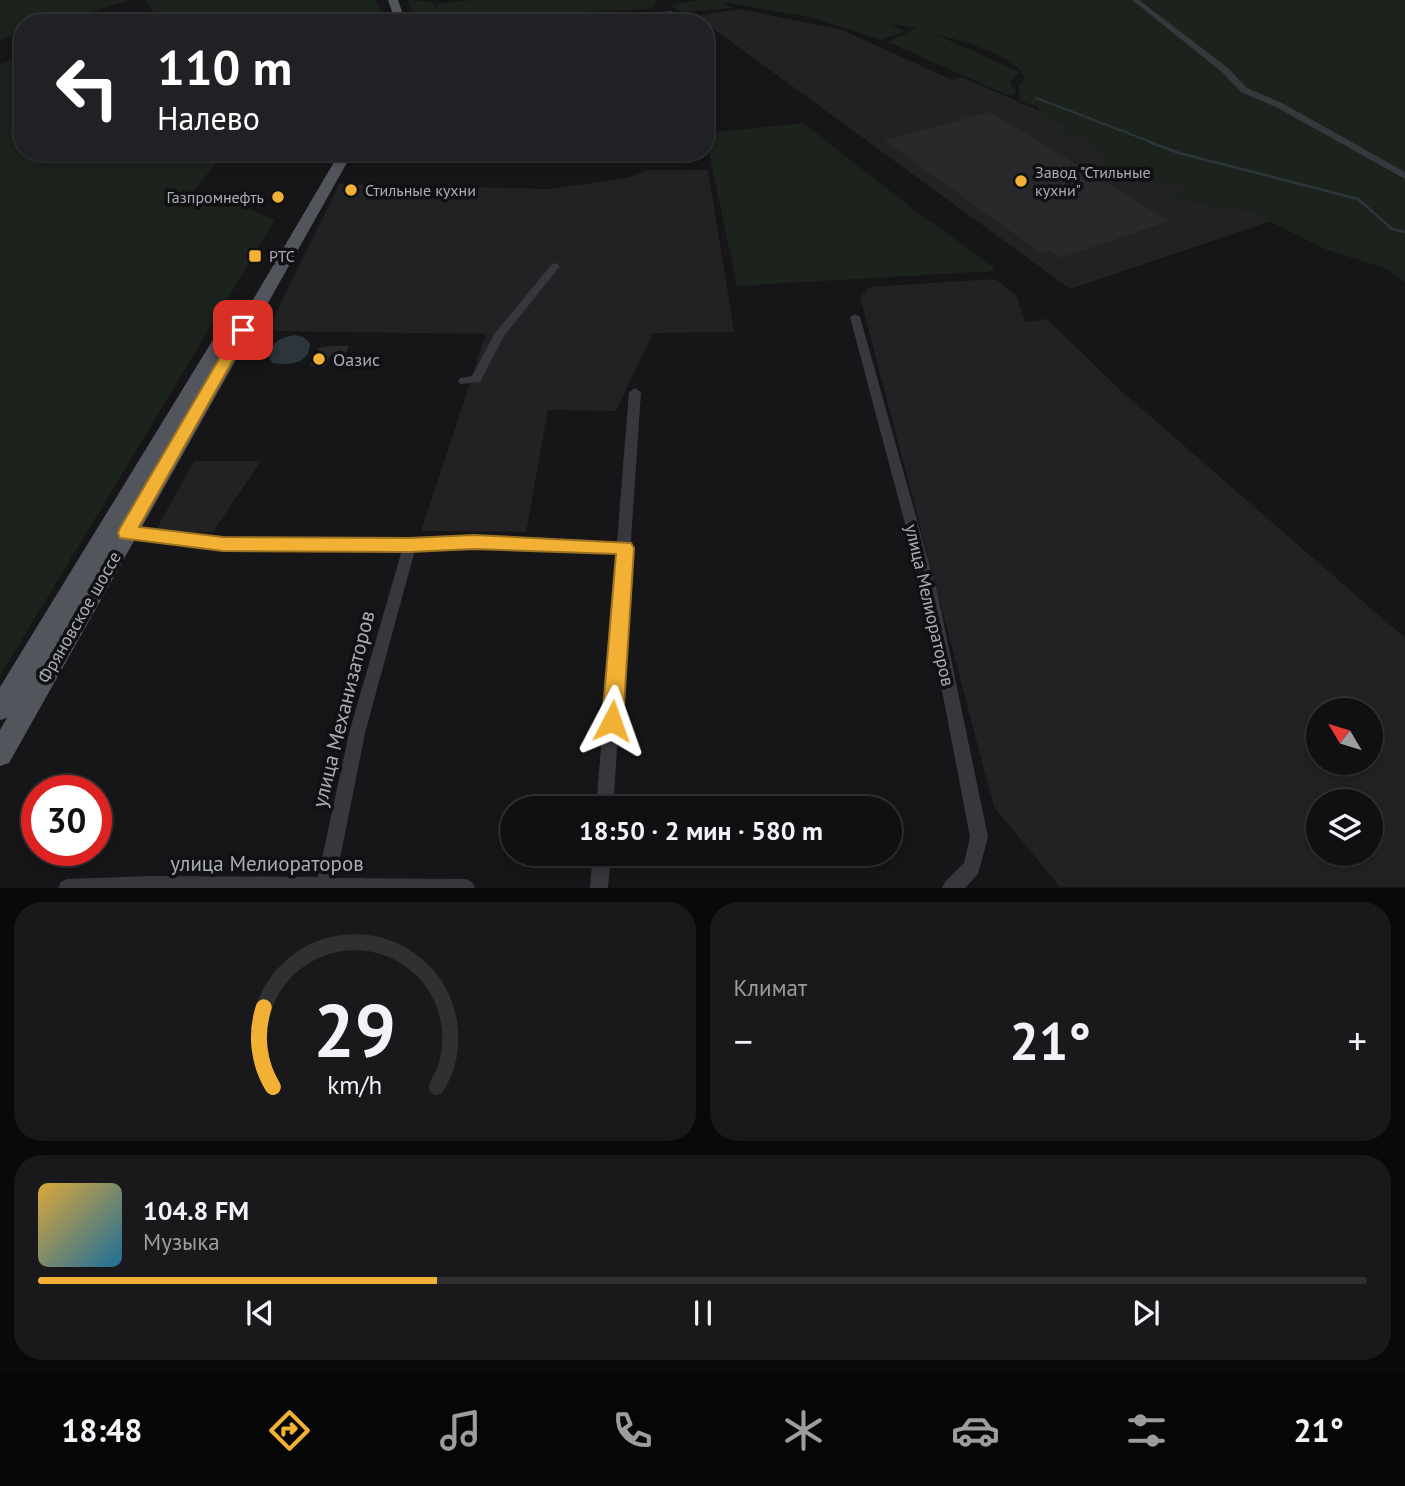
<!DOCTYPE html>
<html lang="ru">
<head>
<meta charset="utf-8">
<style>
	body { margin:0; font-family:"PT Sans",sans-serif; background:#19191b; color:#f1f3f6; height:100vh; display:flex; flex-direction:column; font-size:26px; white-space:nowrap }
	* { box-sizing:border-box; margin:0 }
	p { font-size:23px; color:#9c9d9f }
	.icon { flex:none; width:38px; height:38px; fill:none; stroke:currentColor; stroke-width:2; stroke-linecap:round; stroke-linejoin:round }
	.map { position:relative; height:888px; overflow:hidden }
	.panel { display:flex; flex-direction:column; gap:14px; padding:14px; background:#09090a; flex:1 }
	.panel>* { flex:none }
	.banner { position:absolute; left:14px; top:14px; width:700px; height:147px; border-radius:28px; box-shadow:0 4px 10px #0003,0 0 0 2px #303032; background:#202124; color:#fff; overflow:hidden }
	.needle { width:46px; rotate:308deg }
	.controls { position:absolute; left:1306px; top:698px; display:grid; gap:14px }
	.controls a { display:grid; place-items:center; width:77px; height:77px; border-radius:50%; background:#101012; box-shadow:0 4px 10px #0003,0 0 0 2px #303032; font-size:35px }
	.speed { position:absolute; left:21px; top:775px; display:flex; gap:14px; font-size:35px; font-weight:700; text-align:center }
	.speed>* { display:grid; place-content:center; width:91px; height:91px; border-radius:50%; background:#101012; box-shadow:0 4px 10px #0003,0 0 0 2px #303032; line-height:1 }
	.speed .limit { border:10px solid #d22; background:#fff; color:#111 }
	.pin { position:absolute; display:grid; place-items:center; width:60px; height:60px; color:#fff; margin:-30px; border-radius:14px; box-shadow:0 4px 10px #0006 }
	.me { position:absolute; width:77px; margin:-38px; rotate:4deg; stroke-linejoin:round; filter:drop-shadow(0 0 5px #0008) }
	.turn { display:flex; align-items:center; gap:24px; height:147px; padding:0 28px; font-size:32px }
	.turn .icon { width:91px; height:91px; stroke-width:2.5 }
	.turn b { display:block; font-size:49px; line-height:60px }
	.big { font-size:52px; font-weight:600; line-height:1.1 }
	.panel .widget { flex:1; display:flex; flex-direction:column; justify-content:center; gap:10px; min-width:0; padding:0 24px; border-radius:28px; background:#19191b }
	.panel .dial { align-items:center; gap:0 }
	.dial svg { height:182px; overflow:visible; fill:none; stroke:#303032; stroke-width:7; stroke-linecap:round; text-anchor:middle }
	.dial text { fill:#f1f3f6; stroke:none }
	.song { display:flex; align-items:center; gap:21px }
	.cover { width:84px; height:84px; border-radius:10px; background:linear-gradient(135deg,hsl(40 70% 55%),hsl(200 70% 35%)) }
	.played { height:7px; border-radius:4px; background:linear-gradient(90deg,#f2b134 30%,#303032 30%) }
	.keys { display:flex; justify-content:space-around; direction:ltr }
	.heat { display:flex; justify-content:space-between; align-items:center; font-size:38px; direction:ltr }
	.panel .tiles { flex:1; display:grid; gap:14px; grid-template-columns:1fr 1fr }
	.widget:last-child { grid-column:span 2 }
	.trip { position:absolute; left:500px; top:796px; width:402px; height:70px; border-radius:35px; background:#101012; box-shadow:0 4px 10px #0003,0 0 0 2px #303032; font-weight:600; line-height:70px; text-align:center }
	.tabs { display:flex; height:112px; justify-content:space-around; align-items:center; background:#060607; color:#9c9d9f }
	.tabs .icon { width:49px; height:49px }
	.tabs .on { color:#f2b134 }
	.tabs b { font-size:32px; color:#f1f3f6 }
	.map>svg:first-child { display:block }
	.built { fill:#222225; fill-rule:evenodd }
	.green { fill:#1c231d }
	.water { fill:#2c353c }
	.lines { fill:none; stroke-linecap:round; stroke-linejoin:round }
	.stream-far1 { stroke:#2c353c; stroke-width:2 }
	.stream { stroke:#2c353c; stroke-width:2.5 }
	.building { fill:#29292c }
	.street { fill:#37383d; fill-rule:evenodd }
	.primary { fill:#53555c; fill-rule:evenodd }
	.route { fill:#f2b134; stroke:#9d7322; stroke-width:2 }
	.poi-dot { fill:#f2b134; stroke:#111113; stroke-width:2.5 }
	.labels { text-anchor:middle; dominant-baseline:central; stroke-width:7; stroke-linejoin:round; paint-order:stroke }
	.far-poi-label { font-size:16px; fill:#a8adb8; stroke:#111113; text-anchor:start }
	.poi-label { font-size:18px; fill:#a8adb8; stroke:#111113; text-anchor:start }
	.street-label { font-size:18px; fill:#a8adb8; stroke:#111113 }
	.near-street-label { font-size:21px; fill:#a8adb8; stroke:#111113 }
</style>
</head>
<body>
<div class="map">
<svg width="1405" height="888" viewBox="0 0 1405 888">
	<rect width="100%" height="100%" fill="#161618"/>
	<path class="built" d="M740,9L842,30L952,80L962,77L1028,106L1298,212L1070,289L696,16Z
		M647,170H708L734,332L653,333L616,411L548,410L526,532L421,531L486,334L267,331L339,184L550,189L628,178Z
		M995,279L1016,295L1025,322L1047,319L1119,389L1405,638V887H1060L994,807L860,297L870,287ZM1318,710H1370V763H1318ZM1318,802H1370V854H1318Z
		M194,461H261L213,532H155Z"/>
	<path class="green" d="M0,0H130L53,23H23V33L0,40Z
		M146,0H376L384,23H137L158,19Z
		M408,0L432,2L438,12L436,4L472,0H655L657,3L653,5L654,9L600,11L491,23L440,21L416,23Z
		M698,0H1405V282L1387,269L1325,249L1263,218L1259,213L1176,200L1174,197L1191,188L1151,179L1146,173L1129,167L1116,171L1100,169L1107,158L1081,137L1066,136L1061,132L1063,129H1071L1069,125L1058,124L1040,115L1038,107L1020,101L1019,85L1025,80C1023,58 958,39 937,35L1020,72L1010,82L1016,93L1007,95L888,42L916,28L888,24L905,31L882,40L810,17L723,2L732,8L682,12L670,6Z
		M23,55V152H224L174,217C177,214 181,208 185,206C214,193 249,208 275,220L0,676V64Z
		M803,123L913,209L993,267V271L737,286L705,133Z"/>
	<path class="water" d="M295,335L303,337L310,343C310,363 291,366 273,363L269,359C271,342 280,337 295,335Z"/>
	<g class="lines">
		<path class="stream-far1" d="M1036,98L1154,143"/>
		<path class="stream" d="M1149,142L1179,153L1358,199L1392,229L1405,232"/>
	</g>
	<path class="building" d="M990,112L1169,221L1061,258L1050,250L1041,253L884,140Z
		M330,346H349L345,355H330L324,367L310,366L319,348Z"/>
	<g class="lines">
		<path class="street" d="M1132,0H1139L1228,68L1247,88L1282,103L1405,172V179L1276,107L1241,92L1222,72Z
			M672,11L673,12L670,14L555,23H523Z
			M705,73H710L711,75L705,77Z
			M555,263L560,266L504,336L480,382L460,384L458,381L460,378L472,376L495,333L552,264Z
			M855,314L860,317L937,591L988,837L978,874L965,888H942L945,882L964,863L970,837L923,591L850,317Z
			M635,388L641,392L613,808H596L617,553L474,547L415,550L365,733L336,878L466,879L472,882L475,888H58L61,882L67,879L151,876L318,877L349,733L402,550L223,549L157,539L126,538L121,537L119,533L121,529H157L223,539L410,540L474,537L617,542L629,392Z
			M593,854H611L608,888H590Z"/>
		<path class="primary" d="M388,0H398L406,23H396Z
			M340,152H353L9,763L0,766V730L7,718L0,720V687L214,338L223,333L231,337Z"/>
	</g>
	<path class="route" d="M243,325L250,330L139,527L223,537L410,538L474,535L631,543L634,548L623,721L619,728L612,731L605,728L602,721L616,554L474,549L410,552L223,551L120,538L118,533L120,528L236,330Z"/>
	<g class="poi-dot">
		<circle cx="1021" cy="181" r="7"/>
		<circle cx="351" cy="190" r="7"/>
		<circle cx="278" cy="197" r="7"/>
		<rect x="248" y="249" width="14" height="14" rx="3.5"/>
		<circle cx="319" cy="359" r="7"/>
	</g>
	<g class="labels">
		<g class="far-poi-label">
			<text x="1035" y="172">Завод "Стильные<tspan x="1035" dy="18">кухни"</tspan></text>
			<text x="365" y="190">Стильные кухни</text>
			<text x="264" y="197" text-anchor="end">Газпромнефть</text>
			<text x="269" y="256">РТС</text>
		</g>
		<g class="poi-label">
			<text x="333" y="359">Оазис</text>
		</g>
		<g class="street-label">
			<text transform="translate(930 605) rotate(77)">улица Мелиораторов</text>
			<text transform="translate(79 617) rotate(-60)">Фряновское шоссе</text>
		</g>
		<g class="near-street-label">
			<text transform="translate(343 709) rotate(-76)">улица Механизаторов</text>
			<text x="267" y="863">улица Мелиораторов</text>
		</g>
	</g>
</svg>
<div class="controls">
<a><svg class="needle" viewBox="-14 -14 28 28"><path d="M0-13l5 13h-10z" fill="#e53935"/><path d="M0 13l5-13h-10z" fill="#9c9d9f"/></svg></a>
<a><svg class="icon" aria-label="layers" viewBox="0 0 24 24"><path d="M12 4l9 5-9 5-9-5zM3 14l9 5 9-5"/></svg></a>
</div>
<div class="speed"><div class="limit">30</div></div>
<div class="pin" style="left:243px;top:330px;background:#d93025"><svg class="icon" aria-label="arrive" viewBox="0 0 24 24"><path d="M6 21V4h12l-3 4 3 4H6"/></svg></div>
<svg class="me" style="left:612px;top:721px" viewBox="-20 -20 40 40"><path d="M0-17L14 15 0 8-14 15z" fill="#f2b134" stroke="#fff" stroke-width="4"/></svg>
<div class="trip">18:50 · 2 мин · 580 m</div>
<div class="banner">
<div class="turn"><svg class="icon" aria-label="left" viewBox="0 0 24 24"><path d="M17 20v-9H6M10 6l-5 5 5 5"/></svg><div><b>110 m</b>Налево</div></div>
</div>
</div>
<section class="panel">
<div class="tiles">
<div class="widget dial"><svg viewBox="0 0 100 80">
<path d="M14 69A42 42 0 1 1 86 69"/>
<path d="M14 69A42 42 0 0 1 10 34" stroke="#f2b134"/>
<text x="50" y="56" font-size="32" font-weight="700">29</text>
<text x="50" y="72" font-size="11">km/h</text>
</svg></div>
<div class="widget"><p>Климат</p>
<div class="heat"><a>−</a><b class="big">21°</b><a>+</a></div>
</div>
<div class="widget">
<div class="song"><i class="cover"></i><div><b>104.8 FM</b><p>Музыка</p></div></div>
<div class="played"></div>
<div class="keys"><svg class="icon" aria-label="previous" viewBox="0 0 24 24"><path d="M18 5L8 12l10 7zM5 5v14"/></svg><svg class="icon" aria-label="pause" viewBox="0 0 24 24"><path d="M8 5v14M16 5v14"/></svg><svg class="icon" aria-label="next" viewBox="0 0 24 24"><path d="M6 5l10 7-10 7zM19 5v14"/></svg></div>
</div>
</div>
</section>
<nav class="tabs">
<b>18:48</b>
<svg class="icon on" aria-label="directions" viewBox="0 0 24 24"><path d="M12 3l9 9-9 9-9-9zM9 14v-3h6M13 9l2 2-2 2"/></svg>
<svg class="icon" aria-label="music" viewBox="0 0 24 24"><path d="M9 18V5l10-2v13"/><circle cx="6" cy="18" r="3"/><circle cx="16" cy="16" r="3"/></svg>
<svg class="icon" aria-label="phone" viewBox="0 0 24 24"><path d="M5 4h4l2 5-3 2q2 4 5 5l2-3 5 2v4C11 20 4 13 5 4z"/></svg>
<svg class="icon" aria-label="climate" viewBox="0 0 24 24"><path d="M12 3v18M4 7l16 10M4 17L20 7"/></svg>
<svg class="icon" aria-label="car" viewBox="0 0 24 24"><path d="M5 17H2v-5l4-1 3-4h7l3 4 3 1v5h-3M9 17h6M6 11h13"/><circle cx="7" cy="17" r="2"/><circle cx="17" cy="17" r="2"/></svg>
<svg class="icon" aria-label="filters" viewBox="0 0 24 24"><path d="M4 7h16M4 17h16"/><circle cx="9" cy="7" r="2"/><circle cx="15" cy="17" r="2"/></svg>
<b>21°</b>
</nav>
</body>
</html>
